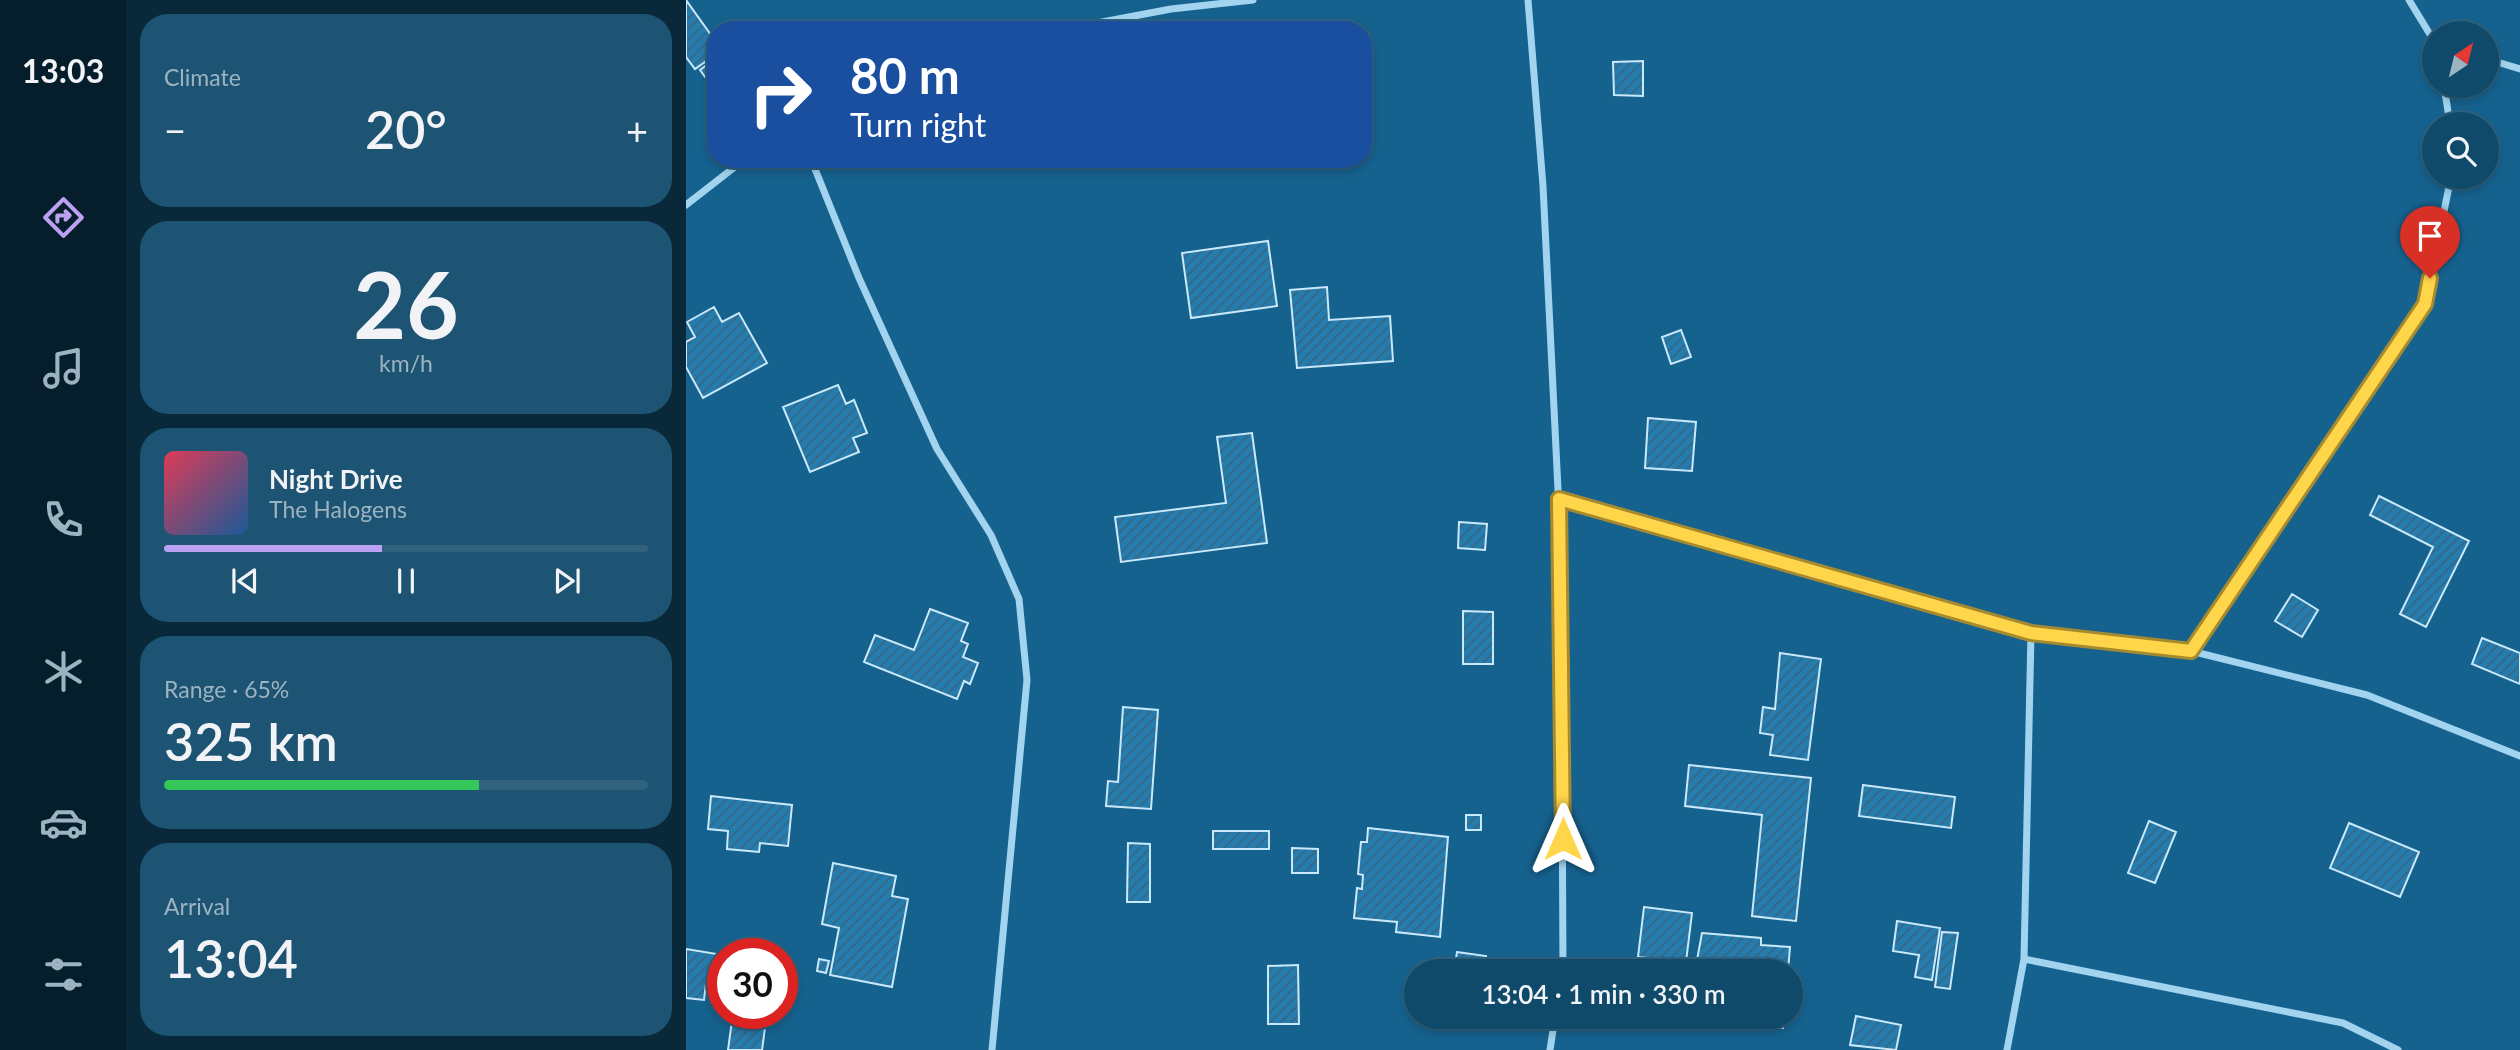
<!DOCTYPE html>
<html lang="en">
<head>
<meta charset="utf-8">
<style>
	body { margin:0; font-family:Lato,sans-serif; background:#1e5473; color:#f1f3f6; height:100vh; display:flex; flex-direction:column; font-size:26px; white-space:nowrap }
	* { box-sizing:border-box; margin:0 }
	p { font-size:23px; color:#9cb3c1 }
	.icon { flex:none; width:38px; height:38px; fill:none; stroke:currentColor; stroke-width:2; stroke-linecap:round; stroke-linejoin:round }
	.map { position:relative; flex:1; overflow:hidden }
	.drawer { display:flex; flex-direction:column; gap:14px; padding:14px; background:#09293b; width:560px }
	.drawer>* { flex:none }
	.top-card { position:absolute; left:21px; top:21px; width:665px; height:147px; border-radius:28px; box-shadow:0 4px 10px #0003,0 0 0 2px #30627e; background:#1a4fa0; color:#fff; overflow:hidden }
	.needle { width:46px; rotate:35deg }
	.tools { position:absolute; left:1736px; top:21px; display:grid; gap:14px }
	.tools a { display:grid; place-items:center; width:77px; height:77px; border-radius:50%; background:#104a6b; box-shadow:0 4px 10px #0003,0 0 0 2px #30627e; font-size:35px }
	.speed { position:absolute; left:21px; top:938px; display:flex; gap:14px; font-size:35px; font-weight:700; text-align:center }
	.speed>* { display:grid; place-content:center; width:91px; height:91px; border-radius:50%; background:#104a6b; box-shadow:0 4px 10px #0003,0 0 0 2px #30627e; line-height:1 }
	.speed .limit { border:10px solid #d22; background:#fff; color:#111 }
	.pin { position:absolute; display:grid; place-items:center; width:60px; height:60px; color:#fff; margin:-72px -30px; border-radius:50% 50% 50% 0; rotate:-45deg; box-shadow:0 0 7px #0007 }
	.pin .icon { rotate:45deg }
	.me { position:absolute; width:77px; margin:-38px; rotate:0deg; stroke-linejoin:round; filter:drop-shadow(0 0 5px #0008) }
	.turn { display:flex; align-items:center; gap:24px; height:147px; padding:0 28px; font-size:32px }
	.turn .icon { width:91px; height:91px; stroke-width:2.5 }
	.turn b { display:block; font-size:49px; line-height:60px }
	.big { font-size:52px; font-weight:600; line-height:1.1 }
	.drawer .tile { flex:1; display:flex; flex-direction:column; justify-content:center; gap:10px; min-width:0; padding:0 24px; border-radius:28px; background:#1e5473 }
	.drawer .dial { align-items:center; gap:0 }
	.dial b { font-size:91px; line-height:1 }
	.song { display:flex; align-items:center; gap:21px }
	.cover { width:84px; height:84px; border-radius:10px; background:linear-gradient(135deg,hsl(350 70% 55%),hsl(210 70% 35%)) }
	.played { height:7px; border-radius:4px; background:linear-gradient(90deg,#bca0f2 45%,#30627e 45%) }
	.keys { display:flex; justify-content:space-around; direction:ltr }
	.heat { display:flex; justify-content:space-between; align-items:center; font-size:38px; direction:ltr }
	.charge { height:10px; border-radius:5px; background:linear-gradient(90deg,#34c759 65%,#30627e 0) }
	.trip { position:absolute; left:718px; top:959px; width:399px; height:70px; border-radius:35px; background:#104a6b; box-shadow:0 4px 10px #0003,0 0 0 2px #30627e; font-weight:600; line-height:70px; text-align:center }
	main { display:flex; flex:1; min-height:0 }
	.tabs { display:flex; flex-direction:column; width:126px; justify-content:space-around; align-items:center; background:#061e2b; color:#9cb3c1 }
	.tabs .icon { width:49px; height:49px }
	.tabs .selected { color:#bca0f2 }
	.tabs b { font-size:32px; color:#f1f3f6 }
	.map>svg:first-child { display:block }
	.building { fill:url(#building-hatch); stroke:#c9e9fb; stroke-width:2 }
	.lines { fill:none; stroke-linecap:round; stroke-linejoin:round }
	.minor { stroke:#a2d4f0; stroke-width:7 }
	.route-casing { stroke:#a68a30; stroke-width:18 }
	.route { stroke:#ffd54a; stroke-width:12 }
</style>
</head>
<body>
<main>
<nav class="tabs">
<b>13:03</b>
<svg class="icon selected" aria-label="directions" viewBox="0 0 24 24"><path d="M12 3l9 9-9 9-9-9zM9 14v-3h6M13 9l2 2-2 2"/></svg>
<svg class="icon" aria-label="music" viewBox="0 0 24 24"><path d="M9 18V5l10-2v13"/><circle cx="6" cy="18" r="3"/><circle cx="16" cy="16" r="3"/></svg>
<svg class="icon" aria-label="phone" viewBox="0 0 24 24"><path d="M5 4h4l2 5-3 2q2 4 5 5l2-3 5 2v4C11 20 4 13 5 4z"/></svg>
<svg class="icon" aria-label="climate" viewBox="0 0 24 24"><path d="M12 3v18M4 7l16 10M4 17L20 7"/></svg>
<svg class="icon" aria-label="car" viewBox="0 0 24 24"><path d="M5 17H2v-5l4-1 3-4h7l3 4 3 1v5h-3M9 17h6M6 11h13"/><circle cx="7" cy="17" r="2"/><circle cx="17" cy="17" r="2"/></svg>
<svg class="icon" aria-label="filters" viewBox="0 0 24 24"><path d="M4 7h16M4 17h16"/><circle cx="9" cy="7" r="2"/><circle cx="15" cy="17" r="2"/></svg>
</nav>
<section class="drawer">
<div class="tile"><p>Climate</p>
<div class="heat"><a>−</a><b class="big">20°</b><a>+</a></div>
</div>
<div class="tile dial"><b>26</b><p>km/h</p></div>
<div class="tile">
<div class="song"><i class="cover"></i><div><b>Night Drive</b><p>The Halogens</p></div></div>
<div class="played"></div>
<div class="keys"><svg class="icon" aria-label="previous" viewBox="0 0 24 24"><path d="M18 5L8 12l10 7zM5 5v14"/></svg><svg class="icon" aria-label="pause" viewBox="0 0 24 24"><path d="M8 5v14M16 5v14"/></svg><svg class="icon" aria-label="next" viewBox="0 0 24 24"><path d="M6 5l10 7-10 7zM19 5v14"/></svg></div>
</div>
<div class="tile"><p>Range · 65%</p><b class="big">325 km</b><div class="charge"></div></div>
<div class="tile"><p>Arrival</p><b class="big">13:04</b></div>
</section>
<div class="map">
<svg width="1834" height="1050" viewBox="0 0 1834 1050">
	<defs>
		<pattern id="building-hatch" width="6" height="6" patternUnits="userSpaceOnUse" patternTransform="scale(1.75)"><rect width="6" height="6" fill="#257cae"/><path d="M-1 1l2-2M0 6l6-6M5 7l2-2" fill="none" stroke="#376682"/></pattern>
	</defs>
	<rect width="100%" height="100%" fill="#16628f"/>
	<path class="building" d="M0,0L30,42V54L9,69L0,57Z
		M30,58V92L14,70Z
		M957,61V96L928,95L927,62Z
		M582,241L591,306L505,318L496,253Z
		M641,287L643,320L704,316L707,361L611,368L604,290Z
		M28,307L36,322L53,313L81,363L17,398L0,367V342L9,337L1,322Z
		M995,330L1005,357L985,364L976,337Z
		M152,385L160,404L168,400L181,433L167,438L173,452L124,472L97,407Z
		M962,418L1010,422L1006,471L959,468Z
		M566,433L581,543L435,562L429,517L540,503L531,437Z
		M1693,496L1783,541L1740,627L1714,614L1747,547L1684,515Z
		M773,522L801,524L799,550L772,548Z
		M1606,594L1632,610L1616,637L1589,621Z
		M244,609L282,623L275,641L282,644L277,657L292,663L284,684L278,681L271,699L178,662L189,635L228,650Z
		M777,611L807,612V664H777Z
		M1796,638L1834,653V684L1786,664Z
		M1094,653L1135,659L1122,760L1084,755L1087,735L1074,733L1077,707L1089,709Z
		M437,707L472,710L465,809L420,806L422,781L432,782Z
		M1003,765L1125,778L1110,921L1066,916L1076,815L999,806Z
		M1177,785L1269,797L1265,828L1173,816Z
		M25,796L106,805L102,846L74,843L73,852L41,849L42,831L22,829Z
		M780,815H795V830H780Z
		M1463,821L1490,832L1469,883L1442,873Z
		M1663,823L1733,852L1714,897L1644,868Z
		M682,828L762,837L754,937L710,932L711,922L668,918L671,888L676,889L677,875L672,874L675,842H681Z
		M527,831H583V849H527Z
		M442,843L464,844V902H441Z
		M606,848L632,849V873H606Z
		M147,863L210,876L206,896L222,899L206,987L144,975L153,928L136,924Z
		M958,907L1006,913L1000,962L952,957Z
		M1211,921L1254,928L1246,980L1229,977L1233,955L1207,951Z
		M1256,932L1272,933L1264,989L1249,987Z
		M1016,933L1075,938V945L1104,947L1102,971H1009Z
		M0,949L37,955V985L20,983L18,1000L0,998Z
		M771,952L800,956L798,971H768Z
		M133,959L143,961L140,973L131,971Z
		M612,965L613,1024H582V966Z
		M47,1013H81L76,1050H42Z
		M1170,1016L1215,1025L1210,1050L1164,1045Z
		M972,1017H992V1022L972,1021Z
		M998,1017H1098L1097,1028Z"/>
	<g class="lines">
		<path class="minor" d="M842,0L857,186L875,550L877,971
			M1723,0L1748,41
			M374,30L485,9L567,0
			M1801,59L1834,69
			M1758,86L1764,124
			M125,159L173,278L251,449L305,535L333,599L341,680L306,1050
			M0,205L59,159
			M873,499L1345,633L1505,651L1681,695L1834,756
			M1505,651L1739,304L1765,177
			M1338,959L1657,1023L1712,1050
			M864,1050L869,1017
			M1321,1050L1338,959L1345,633"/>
	</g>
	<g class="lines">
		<defs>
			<path id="route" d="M877,839L873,499L1345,633L1505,651L1739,304L1744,278"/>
		</defs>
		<use href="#route" class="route-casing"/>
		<use href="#route" class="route"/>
	</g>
</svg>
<div class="tools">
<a><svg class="needle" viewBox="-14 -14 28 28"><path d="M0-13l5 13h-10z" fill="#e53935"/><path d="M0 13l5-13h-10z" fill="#9cb3c1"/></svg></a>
<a><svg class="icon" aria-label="search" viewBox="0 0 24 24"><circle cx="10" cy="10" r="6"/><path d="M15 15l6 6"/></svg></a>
</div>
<div class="speed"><div class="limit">30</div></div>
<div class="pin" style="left:1744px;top:278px;background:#d93025"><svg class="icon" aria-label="arrive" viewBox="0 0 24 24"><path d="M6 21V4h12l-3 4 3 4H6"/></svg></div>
<svg class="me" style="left:877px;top:839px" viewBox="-20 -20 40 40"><path d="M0-17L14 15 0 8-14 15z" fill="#ffd54a" stroke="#fff" stroke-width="4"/></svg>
<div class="trip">13:04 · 1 min · 330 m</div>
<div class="top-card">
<div class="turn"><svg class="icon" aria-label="right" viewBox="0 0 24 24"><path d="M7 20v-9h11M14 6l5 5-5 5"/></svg><div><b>80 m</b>Turn right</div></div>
</div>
</div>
</main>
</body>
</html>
